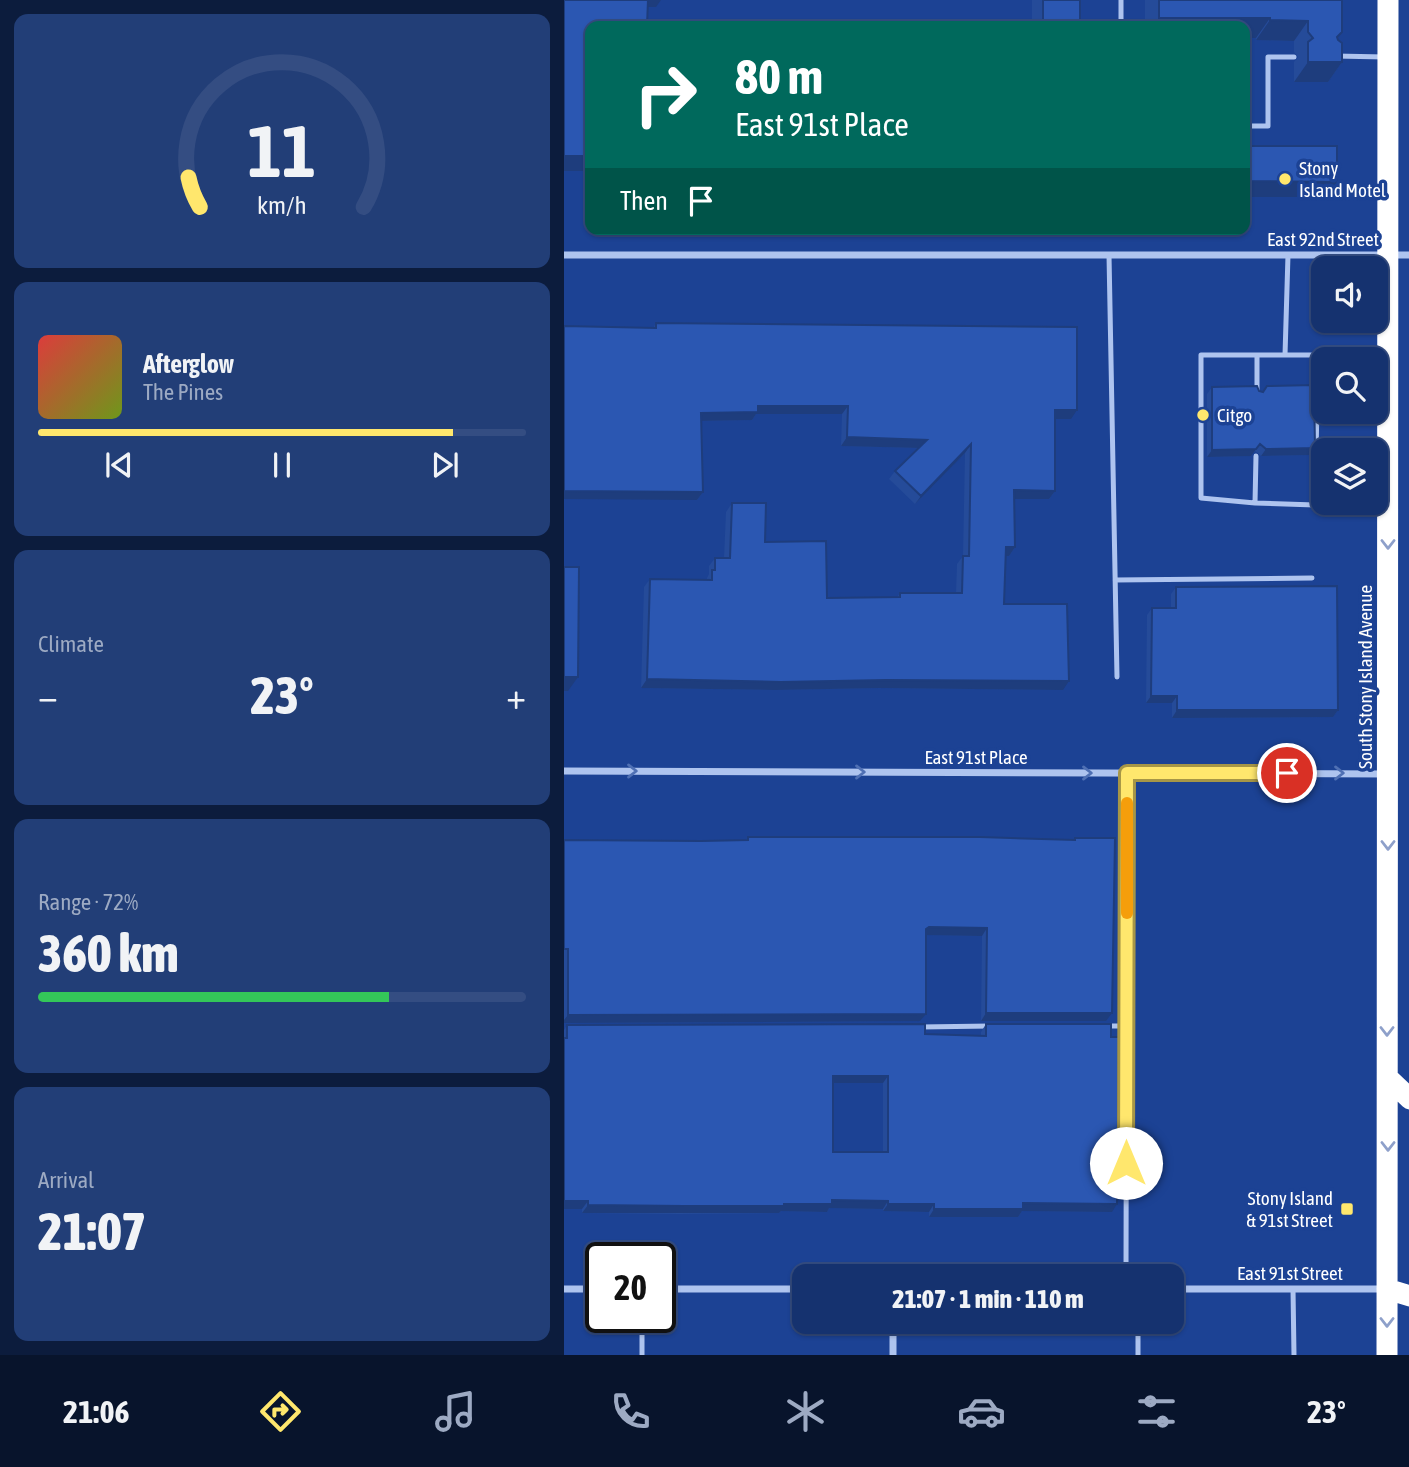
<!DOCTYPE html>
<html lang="en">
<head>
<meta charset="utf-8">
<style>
	body { margin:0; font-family:"Asap Condensed",sans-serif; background:#223e77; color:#f1f3f6; height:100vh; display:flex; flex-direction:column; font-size:26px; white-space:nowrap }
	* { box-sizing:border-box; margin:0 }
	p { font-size:23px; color:#9daac3 }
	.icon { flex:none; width:38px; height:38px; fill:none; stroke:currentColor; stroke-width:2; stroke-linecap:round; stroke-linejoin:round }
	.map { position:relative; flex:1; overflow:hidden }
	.sheet { display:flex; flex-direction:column; gap:14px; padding:14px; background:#0c1c3d; width:564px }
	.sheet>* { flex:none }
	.hud { position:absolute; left:21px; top:21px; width:665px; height:214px; border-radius:14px; box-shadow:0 2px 5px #0004,0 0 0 2px #344d82; background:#00695c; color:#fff; overflow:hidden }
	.tools { position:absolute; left:747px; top:256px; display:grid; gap:14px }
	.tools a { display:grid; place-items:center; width:77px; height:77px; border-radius:14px; background:#15326f; box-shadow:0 2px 5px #0004,0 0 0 2px #344d82; font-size:35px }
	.speed { position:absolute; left:21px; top:1242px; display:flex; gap:14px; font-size:35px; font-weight:700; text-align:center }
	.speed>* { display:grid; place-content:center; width:91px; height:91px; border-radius:50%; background:#15326f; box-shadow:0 2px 5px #0004,0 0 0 2px #344d82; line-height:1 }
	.speed .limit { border:4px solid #111; border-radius:10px; background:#fff; color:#111 }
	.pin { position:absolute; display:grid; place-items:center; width:60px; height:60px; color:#fff; margin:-30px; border:4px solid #fff; border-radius:50%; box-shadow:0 2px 7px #0007 }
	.me { position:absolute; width:77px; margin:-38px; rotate:0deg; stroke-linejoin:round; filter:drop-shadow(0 0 5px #0008) }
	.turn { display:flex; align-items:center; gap:24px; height:147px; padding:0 35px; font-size:32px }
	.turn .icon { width:91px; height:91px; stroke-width:2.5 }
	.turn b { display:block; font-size:49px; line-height:60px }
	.then { display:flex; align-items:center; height:66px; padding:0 35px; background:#0003; gap:14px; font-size:26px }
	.big { font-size:52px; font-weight:800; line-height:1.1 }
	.sheet .widget { flex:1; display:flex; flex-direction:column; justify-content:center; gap:10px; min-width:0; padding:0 24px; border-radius:14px; background:#223e77 }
	.sheet .dial { align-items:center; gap:0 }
	.dial svg { height:182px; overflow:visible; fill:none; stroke:#344d82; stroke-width:7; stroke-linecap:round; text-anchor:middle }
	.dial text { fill:#f1f3f6; stroke:none }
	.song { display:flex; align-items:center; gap:21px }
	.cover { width:84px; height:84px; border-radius:10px; background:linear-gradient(135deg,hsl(0 70% 55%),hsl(80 70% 35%)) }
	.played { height:7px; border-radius:4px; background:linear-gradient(90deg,#ffe76d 85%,#344d82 85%) }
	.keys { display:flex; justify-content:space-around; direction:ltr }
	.heat { display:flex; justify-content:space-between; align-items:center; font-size:38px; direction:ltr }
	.charge { height:10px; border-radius:5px; background:linear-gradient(90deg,#34c759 72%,#344d82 0) }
	.trip { position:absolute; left:228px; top:1264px; width:392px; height:70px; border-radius:14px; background:#15326f; box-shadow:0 2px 5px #0004,0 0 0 2px #344d82; font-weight:800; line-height:70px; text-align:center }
	.dock { display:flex; height:112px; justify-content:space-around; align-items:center; background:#08142c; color:#9daac3 }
	.dock .icon { width:49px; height:49px }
	.dock .on { color:#ffe76d }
	.dock b { font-size:32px; color:#f1f3f6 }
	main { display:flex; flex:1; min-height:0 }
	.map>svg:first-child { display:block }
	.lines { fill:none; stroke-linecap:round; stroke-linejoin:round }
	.lane { stroke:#aec4ef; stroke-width:5 }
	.street { stroke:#aec4ef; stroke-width:7 }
	.highway { stroke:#fff; stroke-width:21 }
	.wall { fill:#254b99; fill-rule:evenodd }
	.shaded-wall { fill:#1e3d7d }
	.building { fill:#2b57b2; stroke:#1e3d7d; stroke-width:2; fill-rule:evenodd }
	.oneway { stroke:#8ea0ca }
	.oneway2 { stroke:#4f70b4 }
	.route-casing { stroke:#a69647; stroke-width:18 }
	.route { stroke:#ffe76d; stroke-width:12 }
	.slow { stroke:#f59e0b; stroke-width:12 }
	.poi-dot { fill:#ffe76d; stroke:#1c4294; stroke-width:2.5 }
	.labels { text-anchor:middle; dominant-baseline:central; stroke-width:7; stroke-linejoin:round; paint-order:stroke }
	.poi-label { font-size:19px; fill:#fff; stroke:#1c4294; text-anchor:start }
	.street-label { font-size:19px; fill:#fff; stroke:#1c4294 }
</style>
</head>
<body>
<main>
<section class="sheet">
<div class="widget dial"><svg viewBox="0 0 100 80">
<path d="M14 69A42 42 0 1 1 86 69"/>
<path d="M14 69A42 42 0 0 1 9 56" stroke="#ffe76d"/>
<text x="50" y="56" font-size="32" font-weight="700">11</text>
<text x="50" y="72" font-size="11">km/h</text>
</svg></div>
<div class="widget">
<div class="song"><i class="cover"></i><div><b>Afterglow</b><p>The Pines</p></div></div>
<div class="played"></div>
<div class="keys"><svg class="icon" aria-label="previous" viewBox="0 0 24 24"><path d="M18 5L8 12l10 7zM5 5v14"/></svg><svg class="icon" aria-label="pause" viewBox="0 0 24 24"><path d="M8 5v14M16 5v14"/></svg><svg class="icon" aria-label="next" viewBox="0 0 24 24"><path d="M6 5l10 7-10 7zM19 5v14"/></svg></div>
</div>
<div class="widget"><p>Climate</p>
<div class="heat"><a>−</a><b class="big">23°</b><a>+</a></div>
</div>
<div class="widget"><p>Range · 72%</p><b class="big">360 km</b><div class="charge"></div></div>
<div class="widget"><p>Arrival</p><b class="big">21:07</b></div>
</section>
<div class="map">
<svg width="846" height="1355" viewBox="0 0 846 1355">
	<rect width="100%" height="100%" fill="#1c4294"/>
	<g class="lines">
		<path class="lane" d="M557,26V0
			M771,56L821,57
			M681,126H704V57H730
			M545,255L553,677
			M724,255L721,355H754
			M693,355V394
			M721,355H637V498L691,503L751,505
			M818,355H754L751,505L818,507
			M691,503L692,456
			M551,580L748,578
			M541,1026H563
			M356,1027L427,1026
			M562,1276L563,773
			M729,1289L730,1355
			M574,1321V1355
			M78,1355V1318"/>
		<path class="street" d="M0,255H846
			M0,771L822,774
			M0,1289H37
			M96,1289H240
			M607,1289H820
			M329,1321V1355"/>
		<path class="highway" d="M824,1078L846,1099
			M823,1289L846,1296
			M823,1355L824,0"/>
	</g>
	<path class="wall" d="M468,0H516V26H468Z
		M581,0H778V32L773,39L778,62L764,82H730V62L734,57L730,52V41L692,40V38H681V26H581Z
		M92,323L507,419H491V491L485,499H451V547L445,556H442L440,604L499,690L316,688L211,690L77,688L80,587L86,579L142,580L145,574V566L151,558H160L162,512L168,503L201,542L263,598L333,597L336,593H392L393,564L399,556L401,453L351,504L325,479L331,471L354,448L277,446L278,414H192L188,420L138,421L139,492L133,500L89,328Z
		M648,387L695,391L751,448L746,455L697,456L691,451L687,456L643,457V394Z
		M612,587L774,710L769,717L608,718V703H582L583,615L588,608H607V594Z
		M184,837L510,840L511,838L542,1021H417L418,936L362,935L356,1021L0,1023V840L137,841L182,840Z
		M422,1024L548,1212L458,1211L454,1217H365V1212L319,1211V1209L265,1208L263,1212L217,1211L215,1213L115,1214L18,1213V1209H0V1030L3,1025L417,1036V1032ZM269,1083H319V1152H269Z"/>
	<path class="shaded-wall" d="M79,0H97L92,7H74Z
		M595,18H706L692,38H681V26H589Z
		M706,20L744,21L730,41L692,40Z
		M744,62H778L764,82H730Z
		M0,156H26V171H0Z
		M681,181L773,182L762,197H681Z
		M194,406H284L278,414H192L188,420L132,421L137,413Z
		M491,410H513L507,419H485Z
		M283,437L363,440L357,448L277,446Z
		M407,444L401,453L351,504L357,496Z
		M696,444L687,456L643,457L648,450Z
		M751,448L746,455L697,456L702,449Z
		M450,490L491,491L485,499H445Z
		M0,491L139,492L133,500L0,499Z
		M442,547H451L445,556H436Z
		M0,677H14L4,691H0Z
		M83,679L322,680L505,681L499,690L316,688L211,690L77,688Z
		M587,696H613L608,703H582Z
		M613,710H774L769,717L608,718Z
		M365,927L423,928L418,936L360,935L362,929Z
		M422,1013H548L542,1021H417Z
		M362,1014L356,1021L0,1023V1020L4,1015Z
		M269,1076H324L319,1083H264Z
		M268,1200L324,1201L319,1209L265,1208L263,1212L217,1211L215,1213H18L24,1205L220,1204Z
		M0,1201H24L18,1209H0Z
		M459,1203L553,1204L548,1212L458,1211L454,1217H365L370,1209Z
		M324,1204H370L365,1212L319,1211Z"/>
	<path class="building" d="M0,0H84L83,26H26V156H0Z
		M479,0H516V26H479Z
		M595,0H778V32L773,37L774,40L778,43V62H744V42L749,38L744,32V21L706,20V18H595Z
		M681,146H773V182L681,181Z
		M92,323L513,327V410H491V491L450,490L451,547H442L440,604H503L505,681L322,680L217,682L83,679L86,579L148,580V570H151V558H166L168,503H202L201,542L262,541L263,598L336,597V593H398L399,556H405L407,444L357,496L331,471L363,440L283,437L284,406H194V412L137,413L139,492L0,491V326L92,328Z
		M750,385L751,448L702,449L696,444L692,449L648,450V387L693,386L695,391L699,392L703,386Z
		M0,567H15L14,677H0Z
		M773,586L774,710H613V696H587L588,608H612V587Z
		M184,837H416L511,840V838H551L548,1013H422L423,928L365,927L362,929V1014L4,1015V949H0V840L137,841L184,840Z
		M361,1024V1034L422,1036V1024H547V1037H555L553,1204L459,1203V1209H370V1204H324V1201L268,1200V1204H220V1206H120L24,1205V1201H0V1038H3V1025ZM269,1076H324V1152H269Z"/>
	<defs><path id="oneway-chevron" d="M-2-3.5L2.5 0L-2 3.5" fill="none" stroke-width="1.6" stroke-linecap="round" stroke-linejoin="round" transform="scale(1.75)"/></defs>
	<g class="oneway">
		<use href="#oneway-chevron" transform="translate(824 544) rotate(90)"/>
		<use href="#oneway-chevron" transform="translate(824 845) rotate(90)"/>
		<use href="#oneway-chevron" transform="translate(823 1031) rotate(90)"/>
		<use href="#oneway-chevron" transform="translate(824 1146) rotate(90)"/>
		<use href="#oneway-chevron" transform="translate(823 1322) rotate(90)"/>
	</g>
	<g class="oneway2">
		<use href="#oneway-chevron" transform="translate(68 771)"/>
		<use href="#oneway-chevron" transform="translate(296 772)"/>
		<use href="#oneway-chevron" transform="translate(523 773)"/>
		<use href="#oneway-chevron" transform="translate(775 773)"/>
	</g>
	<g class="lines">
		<defs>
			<path id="route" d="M562,1163L563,773H723"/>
		</defs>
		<use href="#route" class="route-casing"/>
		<use href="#route" class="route"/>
		<path class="slow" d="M563,913V803"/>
	</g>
	<g class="poi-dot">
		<circle cx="721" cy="179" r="7"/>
		<circle cx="639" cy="415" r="7"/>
		<rect x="776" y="1202" width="14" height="14" rx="3.5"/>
	</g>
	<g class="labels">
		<g class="poi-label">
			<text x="735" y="168">Stony<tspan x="735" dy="22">Island Motel</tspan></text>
			<text x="653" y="415">Citgo</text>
			<text x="769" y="1198" text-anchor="end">Stony Island<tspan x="769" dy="22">&amp; 91st Street</tspan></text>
		</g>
		<g class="street-label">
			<text x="759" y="239">East 92nd Street</text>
			<text transform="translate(801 677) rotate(-90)">South Stony Island Avenue</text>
			<text x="412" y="757">East 91st Place</text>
			<text x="726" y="1273">East 91st Street</text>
		</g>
	</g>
</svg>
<div class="tools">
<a><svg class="icon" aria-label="sound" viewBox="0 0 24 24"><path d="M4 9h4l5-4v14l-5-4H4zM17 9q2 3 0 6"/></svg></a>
<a><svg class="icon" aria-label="search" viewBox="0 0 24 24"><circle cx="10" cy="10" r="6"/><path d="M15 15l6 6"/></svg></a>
<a><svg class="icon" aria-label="layers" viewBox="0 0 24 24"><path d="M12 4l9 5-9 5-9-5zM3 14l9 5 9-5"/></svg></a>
</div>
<div class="speed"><div class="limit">20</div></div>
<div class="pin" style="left:723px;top:773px;background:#d93025"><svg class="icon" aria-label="arrive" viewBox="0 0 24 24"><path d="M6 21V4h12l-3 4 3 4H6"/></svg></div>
<svg class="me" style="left:562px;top:1163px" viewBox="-20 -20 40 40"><circle r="19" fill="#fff"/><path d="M0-13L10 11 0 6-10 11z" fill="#ffe76d"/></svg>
<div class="trip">21:07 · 1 min · 110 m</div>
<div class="hud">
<div class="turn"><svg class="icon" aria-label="right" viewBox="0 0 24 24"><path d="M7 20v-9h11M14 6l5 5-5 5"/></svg><div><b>80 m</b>East 91st Place</div></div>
<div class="then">Then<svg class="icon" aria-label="arrive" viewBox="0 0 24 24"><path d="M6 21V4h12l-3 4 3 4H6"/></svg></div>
</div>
</div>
</main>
<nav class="dock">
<b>21:06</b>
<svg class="icon on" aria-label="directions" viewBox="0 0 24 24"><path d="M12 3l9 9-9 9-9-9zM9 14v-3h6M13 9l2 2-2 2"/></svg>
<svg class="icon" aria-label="music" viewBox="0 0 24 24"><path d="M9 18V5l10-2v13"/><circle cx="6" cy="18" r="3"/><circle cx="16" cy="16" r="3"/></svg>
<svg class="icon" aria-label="phone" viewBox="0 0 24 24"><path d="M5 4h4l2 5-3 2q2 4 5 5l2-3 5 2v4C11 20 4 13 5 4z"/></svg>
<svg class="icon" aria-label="climate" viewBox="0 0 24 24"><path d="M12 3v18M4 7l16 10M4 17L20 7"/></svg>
<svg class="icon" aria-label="car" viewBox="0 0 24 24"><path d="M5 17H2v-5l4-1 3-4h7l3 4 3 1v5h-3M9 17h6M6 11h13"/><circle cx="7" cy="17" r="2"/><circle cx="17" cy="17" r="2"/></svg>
<svg class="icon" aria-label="filters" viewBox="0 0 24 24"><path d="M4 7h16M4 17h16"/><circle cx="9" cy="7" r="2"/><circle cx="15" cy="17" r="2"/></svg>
<b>23°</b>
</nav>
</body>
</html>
